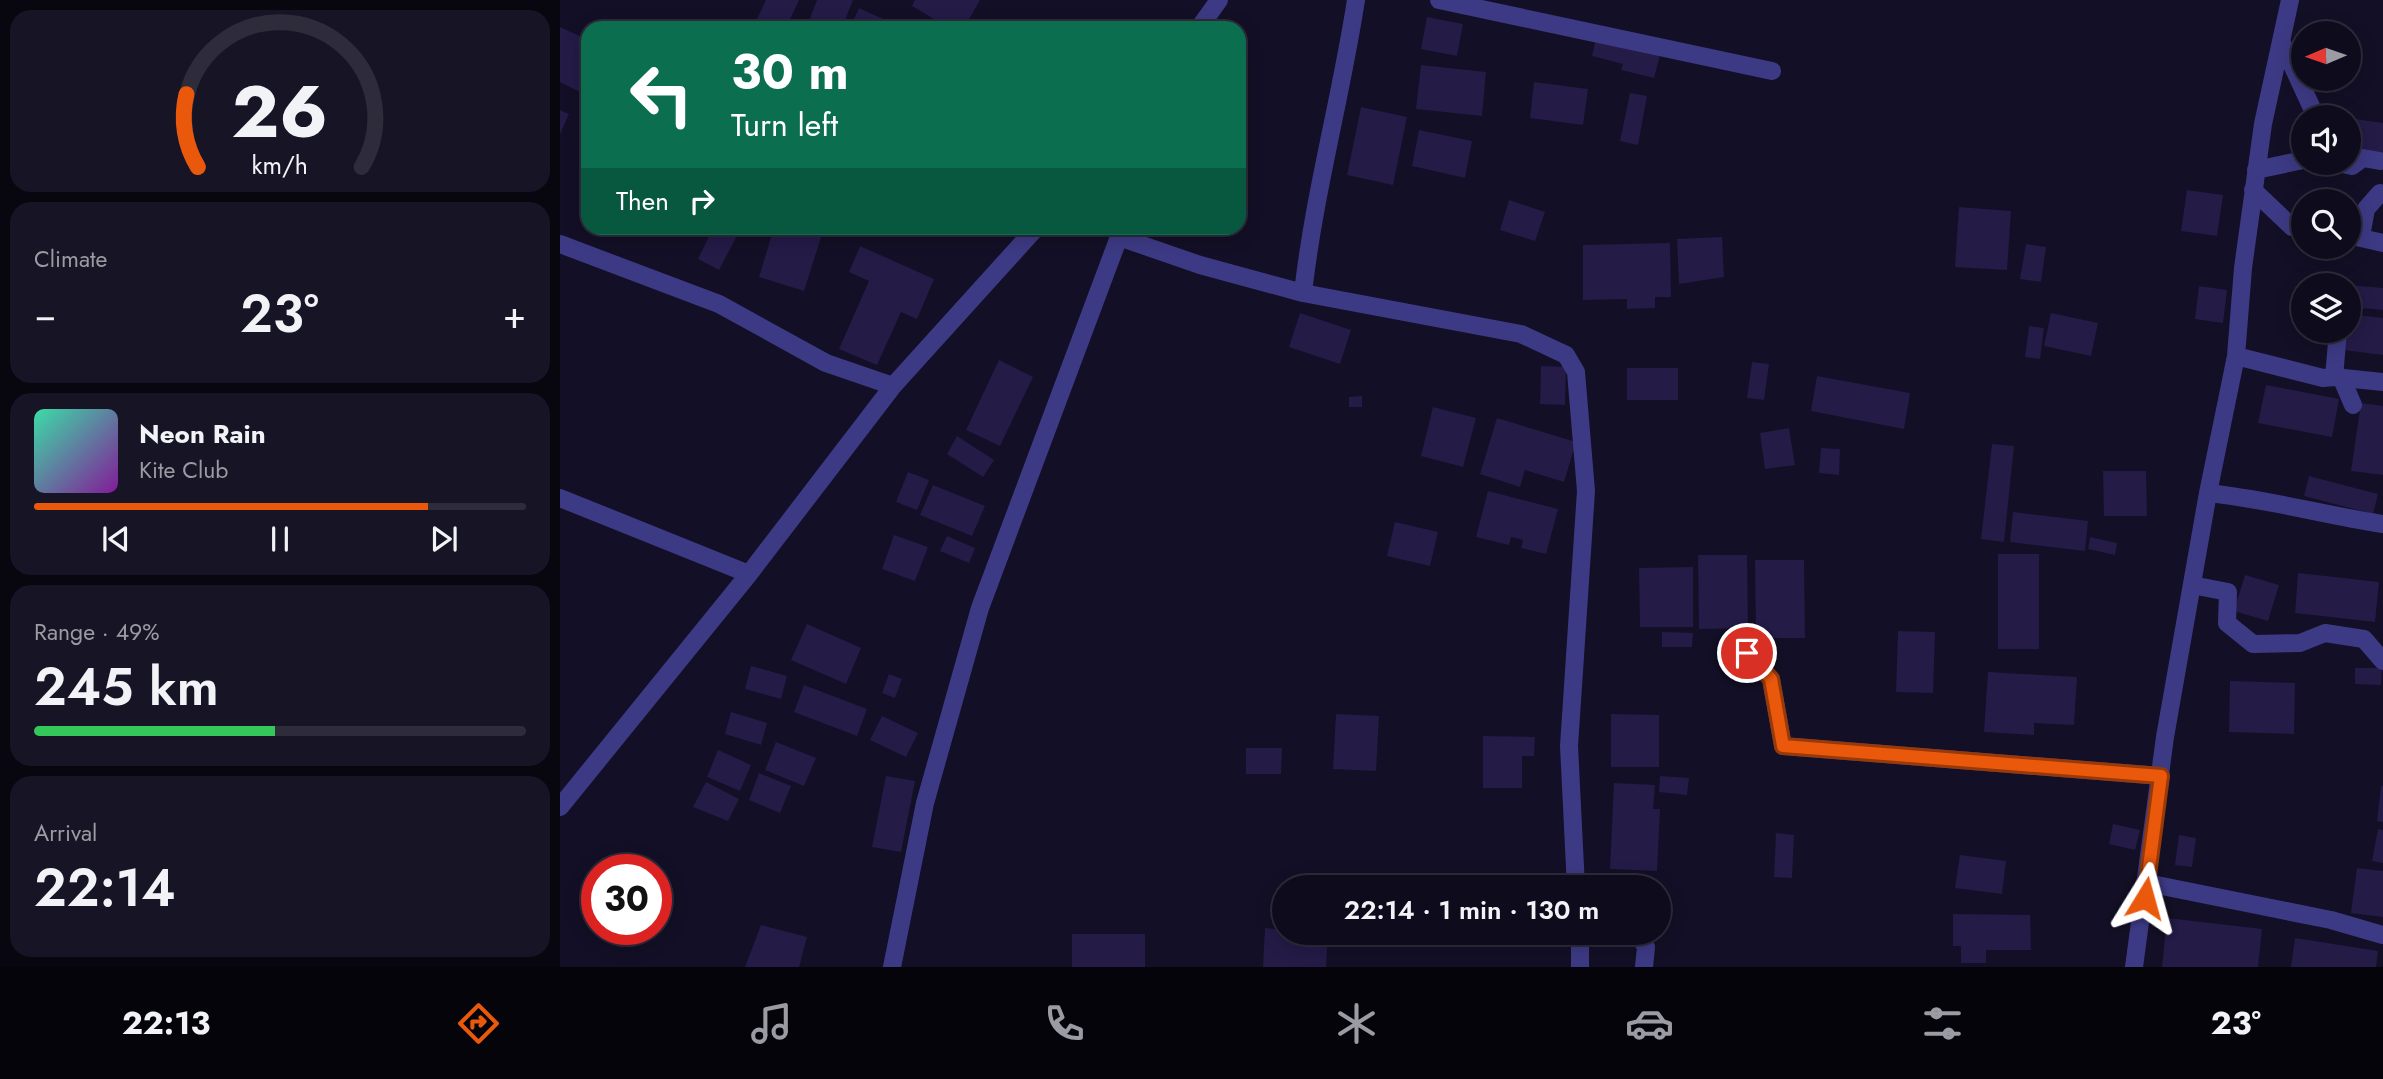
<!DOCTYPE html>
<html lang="en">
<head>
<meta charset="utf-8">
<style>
	body { margin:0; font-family:Jost,sans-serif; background:#171425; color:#f1f3f6; height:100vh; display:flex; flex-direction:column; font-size:26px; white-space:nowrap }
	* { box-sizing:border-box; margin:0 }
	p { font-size:23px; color:#9b9ba3 }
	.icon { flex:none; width:38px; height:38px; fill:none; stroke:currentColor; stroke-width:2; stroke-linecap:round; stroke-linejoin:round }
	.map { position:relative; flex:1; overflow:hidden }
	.side { display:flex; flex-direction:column; gap:10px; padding:10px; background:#08060f; width:560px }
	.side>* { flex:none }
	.hud { position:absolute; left:21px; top:21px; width:665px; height:214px; border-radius:21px; box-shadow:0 4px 18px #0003,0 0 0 2px #2e2b3b; background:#0b6e4f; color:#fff; overflow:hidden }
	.needle { width:46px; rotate:268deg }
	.fabs { position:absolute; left:1731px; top:21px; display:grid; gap:14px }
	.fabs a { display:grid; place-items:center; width:70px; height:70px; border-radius:50%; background:#0e0b1c; box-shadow:0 4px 18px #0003,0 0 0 2px #2e2b3b; font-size:35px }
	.speed { position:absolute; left:21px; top:854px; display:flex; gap:14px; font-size:35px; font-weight:700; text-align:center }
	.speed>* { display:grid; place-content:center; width:91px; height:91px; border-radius:50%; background:#0e0b1c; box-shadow:0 4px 18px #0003,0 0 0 2px #2e2b3b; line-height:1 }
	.speed .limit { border:10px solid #d22; background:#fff; color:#111 }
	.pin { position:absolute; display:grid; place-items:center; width:60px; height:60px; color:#fff; margin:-30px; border:4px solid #fff; border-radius:50%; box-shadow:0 2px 7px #0007 }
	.me { position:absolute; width:77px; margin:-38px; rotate:8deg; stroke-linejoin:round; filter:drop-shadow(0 0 5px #0008) }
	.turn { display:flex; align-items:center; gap:24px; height:147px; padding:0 35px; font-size:32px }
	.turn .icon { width:91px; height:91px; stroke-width:2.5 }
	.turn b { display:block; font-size:49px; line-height:60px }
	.then { display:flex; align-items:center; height:66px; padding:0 35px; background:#0003; gap:14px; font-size:26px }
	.big { font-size:52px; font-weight:600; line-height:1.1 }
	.side .widget { flex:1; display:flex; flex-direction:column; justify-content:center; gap:10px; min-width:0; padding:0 24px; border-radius:21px; background:#171425 }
	.side .dial { align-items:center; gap:0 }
	.dial svg { height:182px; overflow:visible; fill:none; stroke:#2e2b3b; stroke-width:7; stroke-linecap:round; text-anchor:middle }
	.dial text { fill:#f1f3f6; stroke:none }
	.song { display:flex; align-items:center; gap:21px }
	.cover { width:84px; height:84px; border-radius:10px; background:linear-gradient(135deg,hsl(160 70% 55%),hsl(290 70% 35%)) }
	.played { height:7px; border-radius:4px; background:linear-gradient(90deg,#ea580c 80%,#2e2b3b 80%) }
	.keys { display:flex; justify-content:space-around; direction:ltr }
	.heat { display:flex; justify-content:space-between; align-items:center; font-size:38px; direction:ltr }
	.charge { height:10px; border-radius:5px; background:linear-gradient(90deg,#34c759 49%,#2e2b3b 0) }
	.trip { position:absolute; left:712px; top:875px; width:399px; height:70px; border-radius:35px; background:#0e0b1c; box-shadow:0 4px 18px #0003,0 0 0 2px #2e2b3b; font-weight:600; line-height:70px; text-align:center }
	.tabs { display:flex; height:112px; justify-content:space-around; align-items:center; background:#06040b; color:#9b9ba3 }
	.tabs .icon { width:49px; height:49px }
	.tabs .active { color:#ea580c }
	.tabs b { font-size:32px; color:#f1f3f6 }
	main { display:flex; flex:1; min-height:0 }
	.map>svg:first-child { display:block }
	.building { fill:#241b47 }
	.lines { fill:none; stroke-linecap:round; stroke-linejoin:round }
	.minor { stroke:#3d3a85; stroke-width:18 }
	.route-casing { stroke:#983908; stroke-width:18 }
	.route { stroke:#ea580c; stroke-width:12 }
</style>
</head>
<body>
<main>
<section class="side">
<div class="widget dial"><svg viewBox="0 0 100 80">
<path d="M14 69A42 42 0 1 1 86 69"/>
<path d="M14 69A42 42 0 0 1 9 37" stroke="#ea580c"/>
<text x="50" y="56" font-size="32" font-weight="700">26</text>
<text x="50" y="72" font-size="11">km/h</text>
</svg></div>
<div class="widget"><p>Climate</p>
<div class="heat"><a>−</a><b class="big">23°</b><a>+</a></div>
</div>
<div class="widget">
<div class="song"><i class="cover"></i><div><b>Neon Rain</b><p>Kite Club</p></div></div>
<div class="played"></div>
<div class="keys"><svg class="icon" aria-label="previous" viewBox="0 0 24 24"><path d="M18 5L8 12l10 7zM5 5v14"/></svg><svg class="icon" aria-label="pause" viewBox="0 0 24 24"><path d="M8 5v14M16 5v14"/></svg><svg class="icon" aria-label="next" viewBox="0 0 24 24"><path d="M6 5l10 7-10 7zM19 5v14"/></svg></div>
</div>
<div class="widget"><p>Range · 49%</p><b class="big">245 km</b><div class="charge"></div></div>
<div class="widget"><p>Arrival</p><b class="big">22:14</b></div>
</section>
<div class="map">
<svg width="1823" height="967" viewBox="0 0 1823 967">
	<rect width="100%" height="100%" fill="#130f26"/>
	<path class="building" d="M206,0H239L226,28H212L196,21Z
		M257,0H293L282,28H268L249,21Z
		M355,0H420L404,28H389L352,6Z
		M299,8L332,23L330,28H290Z
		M867,17L903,24L897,56L861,49Z
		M0,27L28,40V96L0,82Z
		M1036,39L1100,55L1094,78L1061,70L1063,64L1032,56Z
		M861,65L926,72L922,116L856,109Z
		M974,82L1028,89L1023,125L970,118Z
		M1070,93L1087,96L1078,145L1060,141Z
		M801,107L847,117L833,185L787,175Z
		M0,110L9,114L0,134Z
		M1788,118L1823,123V153L1788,147Z
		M859,130L912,141L905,178L852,166Z
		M1627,190L1663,195L1657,236L1621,231Z
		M949,200L985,212L975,241L940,230Z
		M1399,207L1451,211L1447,270L1395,267Z
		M153,228H181L159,270L138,259Z
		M214,228H264L244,291L199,277Z
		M1162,237L1164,277L1119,284L1117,239Z
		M1110,243L1111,297H1095V308L1067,309V299L1023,300V245Z
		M1466,244L1486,247L1481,282L1460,279Z
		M300,246L374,279L357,319L341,312L317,365L279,349L309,281L289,272Z
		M1788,285L1823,288V310L1788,307Z
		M1639,286L1667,290L1663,323L1635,319Z
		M740,313L791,330L780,364L729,347Z
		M1491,313L1538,323L1531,356L1484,346Z
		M1788,314L1823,318V355L1783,350L1786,331H1788Z
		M1469,326L1484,328L1480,359L1465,357Z
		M439,360L473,377L440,446L406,430Z
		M1192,362L1209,364L1204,400L1187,398Z
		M981,366L1006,367L1005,405L980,404Z
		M1067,368H1118V400H1067Z
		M1257,376L1350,393L1344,429L1251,411Z
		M1706,385L1779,399L1772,437L1698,423Z
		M802,396V407H789V397Z
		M1801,403L1823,406V475L1791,471Z
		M873,407L916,418L903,467L861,456Z
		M937,418L1016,442L1004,482L965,470L960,487L920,474Z
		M1229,428L1235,465L1205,469L1200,433Z
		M397,436L434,460L423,477L387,454Z
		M1432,444L1454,446L1444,542L1421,539Z
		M1261,448L1280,449L1279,475L1259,473Z
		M1543,471H1586L1587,516H1544Z
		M348,472L369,480L357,510L336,502Z
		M1749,476L1818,494L1813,514L1744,496Z
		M373,485L425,506L412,536L360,515Z
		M928,491L998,509L986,554L961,548L963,540L951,537L949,545L916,537Z
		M1453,512L1528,521L1525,551L1450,542Z
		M835,522L878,532L870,566L827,556Z
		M334,535L368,547L355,581L322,569Z
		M387,536L415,548L409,563L380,551Z
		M1530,537L1557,543L1555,555L1528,549Z
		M1438,554H1479V649H1438Z
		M1138,555H1187L1188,628L1139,629Z
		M1195,560H1244L1245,638H1196Z
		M1133,567V627H1080L1079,568Z
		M1738,573L1819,582L1815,622L1735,613Z
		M1685,575L1719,585L1708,621L1674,611Z
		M247,624L301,648L286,684L231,660Z
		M1338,631L1375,632L1373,693L1336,692Z
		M1102,632L1133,633L1132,647H1102Z
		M191,666L227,676L221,699L185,689Z
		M1795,668H1822L1821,685L1795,684Z
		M1428,672L1517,677L1514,725L1474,723V735L1424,732Z
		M329,674L342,679L335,698L322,693Z
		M1670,681L1735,683L1734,734L1669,732Z
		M244,685L307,709L297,736L234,712Z
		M171,712L207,723L201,745L165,734Z
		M776,714L819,716L816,771L773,769Z
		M1051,714L1099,715V767H1051Z
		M322,716L358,733L346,757L310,740Z
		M923,736L975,737L974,756H962V788H923Z
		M216,742L256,758L244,786L205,770Z
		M686,748H722L721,774H686Z
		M158,750L191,765L180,791L147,777Z
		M199,773L231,786L220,813L189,800Z
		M326,776L355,781L341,852L312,847Z
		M1100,776L1129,778L1127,795L1099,792Z
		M146,782L179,799L168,821L133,807Z
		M1054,783L1095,785L1093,809H1100L1097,871L1050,869Z
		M1821,786H1823V822L1817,821Z
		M1553,824L1580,830L1575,850L1549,844Z
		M1818,829L1823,830V863L1812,861Z
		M1216,833L1234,835L1232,878L1214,877Z
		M1619,835L1636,838L1632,867L1615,865Z
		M1400,855L1446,861L1442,894L1395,888Z
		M1797,868L1823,871V917L1791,913Z
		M1027,875H1067V887H1027Z
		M1393,914L1470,915L1471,950H1426V963H1401V946H1393Z
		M1607,918L1702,929L1698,967H1602Z
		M201,925L247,937L239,967H185Z
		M705,928L724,930V933H768L766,967H703Z
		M512,934H585V967H512Z
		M1735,938L1818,951L1816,967H1731Z"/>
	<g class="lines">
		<path class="minor" d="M879,0L1212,71
			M639,28L659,0
			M1721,41L1756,117
			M1778,163L1792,166L1803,158L1820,161
			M1696,170L1743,160
			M1693,190L1732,227L1743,229
			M1788,235L1823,243
			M1801,236L1806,209L1820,193
			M559,237L640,265L743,293L961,334L1006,355L1016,372L1026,491L1009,746L1016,887
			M0,244L159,304L266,363L333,386
			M743,293C754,194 781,98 796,0
			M1676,356L1763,378L1774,377L1778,331
			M1774,377L1823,382
			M1781,377L1793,405
			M1648,493C1707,499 1764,515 1823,524
			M0,498L189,574
			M1632,585L1668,592L1667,623L1693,644L1740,643L1765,633L1804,639L1823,661
			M1187,653L1211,679L1223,746L1601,776
			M0,807L189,574L333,386L476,228
			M1587,883L1771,920L1823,935
			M1020,933V967
			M1077,933L1086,947L1084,967
			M332,967L365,803L420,608L559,237L560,228
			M1574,967L1605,737L1648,493L1676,356L1683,268L1703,124L1730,0"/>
	</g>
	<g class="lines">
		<defs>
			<path id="route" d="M1187,653L1211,679L1223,746L1601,776L1585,898"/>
		</defs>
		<use href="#route" class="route-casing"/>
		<use href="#route" class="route"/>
	</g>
</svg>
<div class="fabs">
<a><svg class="needle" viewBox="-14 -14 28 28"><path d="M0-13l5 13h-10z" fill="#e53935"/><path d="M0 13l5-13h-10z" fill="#9b9ba3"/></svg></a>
<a><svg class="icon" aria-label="sound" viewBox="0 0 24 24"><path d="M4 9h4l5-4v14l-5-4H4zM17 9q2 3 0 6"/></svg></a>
<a><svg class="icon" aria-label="search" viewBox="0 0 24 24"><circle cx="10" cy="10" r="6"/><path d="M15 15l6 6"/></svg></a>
<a><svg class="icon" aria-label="layers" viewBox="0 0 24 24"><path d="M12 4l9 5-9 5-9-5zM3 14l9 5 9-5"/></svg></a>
</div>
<div class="speed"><div class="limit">30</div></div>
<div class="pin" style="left:1187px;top:653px;background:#d93025"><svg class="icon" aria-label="arrive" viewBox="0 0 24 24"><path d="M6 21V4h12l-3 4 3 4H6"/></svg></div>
<svg class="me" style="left:1585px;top:898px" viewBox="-20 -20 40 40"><path d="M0-17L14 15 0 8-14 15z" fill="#ea580c" stroke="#fff" stroke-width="4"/></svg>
<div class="trip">22:14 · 1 min · 130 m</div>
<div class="hud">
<div class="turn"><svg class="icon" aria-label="left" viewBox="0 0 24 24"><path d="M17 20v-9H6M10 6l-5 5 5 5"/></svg><div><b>30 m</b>Turn left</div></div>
<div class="then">Then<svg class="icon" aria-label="right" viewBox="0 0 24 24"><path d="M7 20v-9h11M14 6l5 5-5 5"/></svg></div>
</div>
</div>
</main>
<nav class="tabs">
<b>22:13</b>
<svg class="icon active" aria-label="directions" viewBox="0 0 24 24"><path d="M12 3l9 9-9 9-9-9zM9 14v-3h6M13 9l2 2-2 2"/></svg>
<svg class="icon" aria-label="music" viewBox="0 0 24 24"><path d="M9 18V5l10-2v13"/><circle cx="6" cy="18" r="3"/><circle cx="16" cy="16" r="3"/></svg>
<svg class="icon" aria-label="phone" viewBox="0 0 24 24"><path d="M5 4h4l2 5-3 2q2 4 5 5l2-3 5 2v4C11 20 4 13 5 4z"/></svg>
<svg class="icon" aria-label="climate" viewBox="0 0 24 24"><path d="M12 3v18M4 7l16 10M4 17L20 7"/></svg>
<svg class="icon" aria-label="car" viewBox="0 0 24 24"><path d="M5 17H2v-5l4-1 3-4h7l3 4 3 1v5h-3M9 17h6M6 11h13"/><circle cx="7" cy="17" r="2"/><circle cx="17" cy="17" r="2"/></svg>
<svg class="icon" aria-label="filters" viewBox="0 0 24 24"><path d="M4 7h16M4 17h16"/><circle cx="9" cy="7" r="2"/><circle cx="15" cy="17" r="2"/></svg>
<b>23°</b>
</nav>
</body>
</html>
